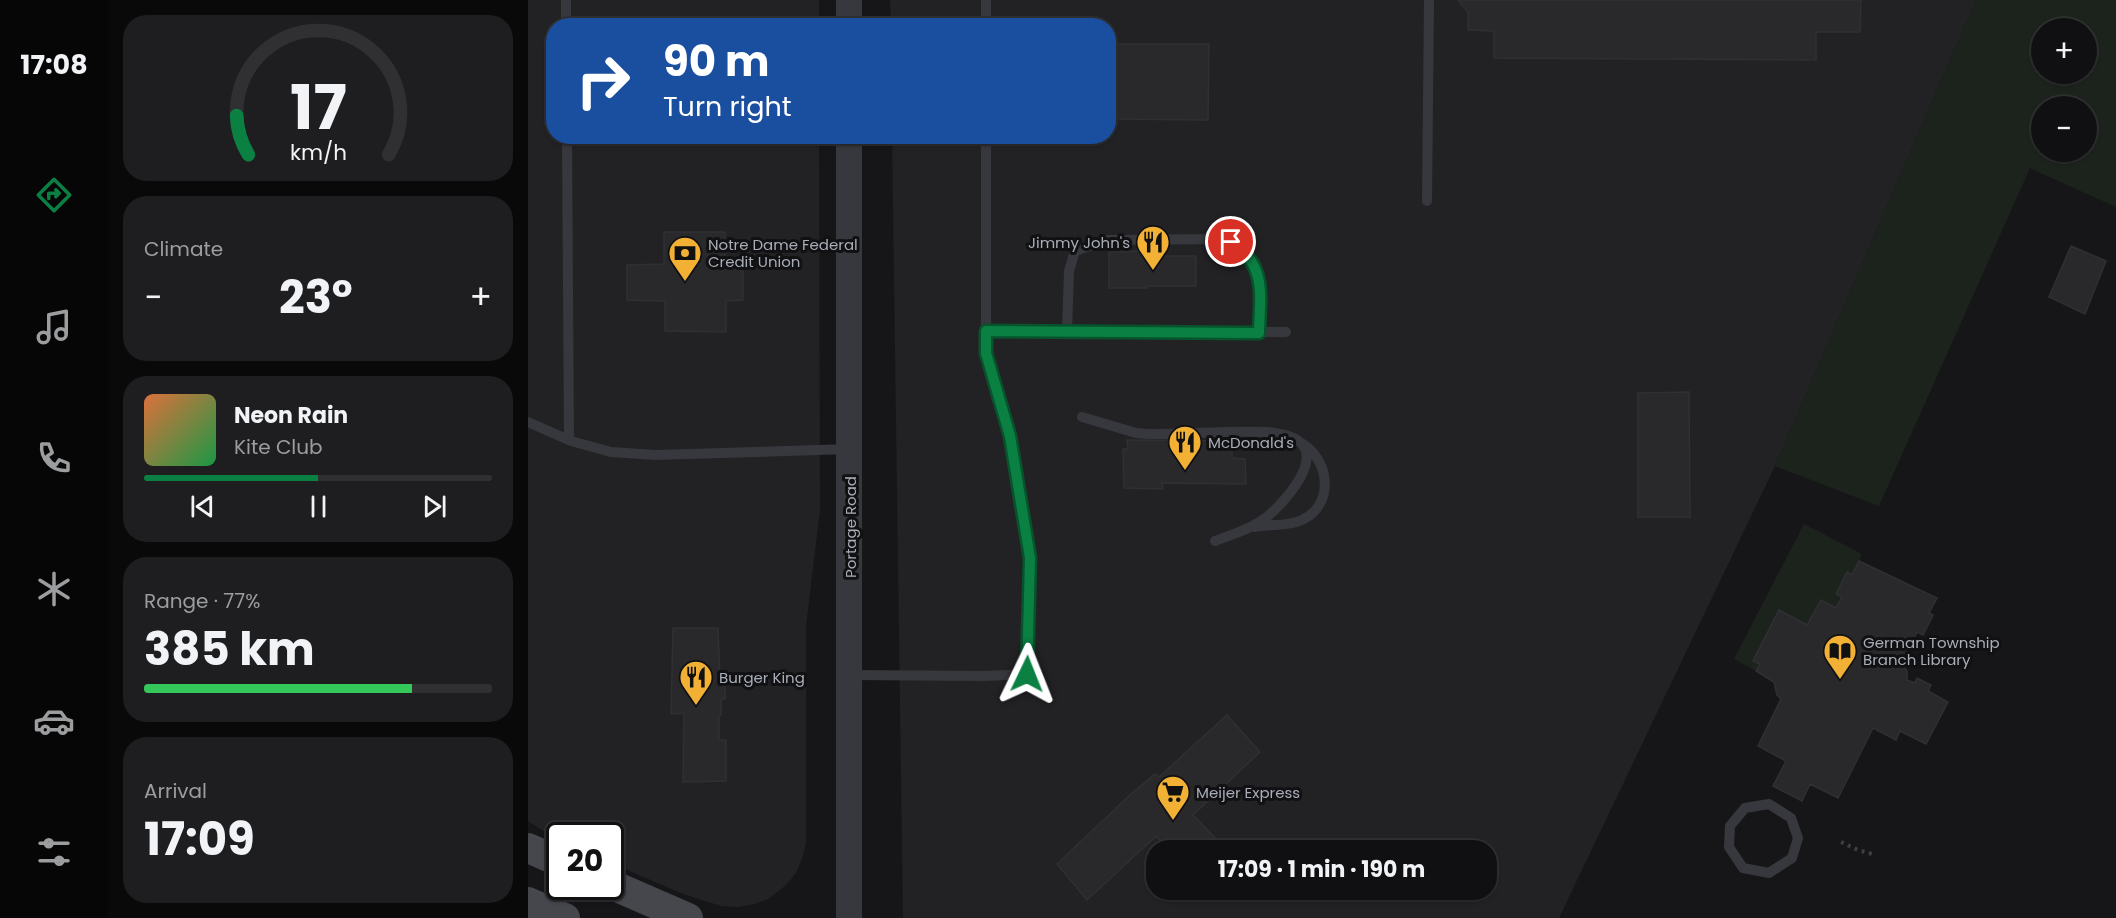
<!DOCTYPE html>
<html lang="en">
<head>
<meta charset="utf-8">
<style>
	body { margin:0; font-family:Poppins,sans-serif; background:#1e1e20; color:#f1f3f6; height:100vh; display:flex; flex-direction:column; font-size:22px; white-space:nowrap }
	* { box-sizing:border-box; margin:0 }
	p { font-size:20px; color:#9c9d9f }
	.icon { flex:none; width:33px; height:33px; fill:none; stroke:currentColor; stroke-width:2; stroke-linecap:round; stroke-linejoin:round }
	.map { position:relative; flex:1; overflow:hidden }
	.drawer { display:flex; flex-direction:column; gap:15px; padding:15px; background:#09090a; width:420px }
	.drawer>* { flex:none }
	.top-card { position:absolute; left:18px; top:18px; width:570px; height:126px; border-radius:24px; box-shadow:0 2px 4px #0004,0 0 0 2px #303032; background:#1a4fa0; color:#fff; overflow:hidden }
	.fabs { position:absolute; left:1503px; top:18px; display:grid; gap:12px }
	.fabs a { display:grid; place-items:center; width:66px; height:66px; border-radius:50%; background:#101012; box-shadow:0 2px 4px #0004,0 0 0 2px #303032; font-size:30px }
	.speed { position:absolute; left:18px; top:822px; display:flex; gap:12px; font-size:30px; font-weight:700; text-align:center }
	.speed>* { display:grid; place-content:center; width:78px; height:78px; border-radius:50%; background:#101012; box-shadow:0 2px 4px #0004,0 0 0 2px #303032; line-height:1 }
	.speed .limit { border:3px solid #111; border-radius:9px; background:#fff; color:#111 }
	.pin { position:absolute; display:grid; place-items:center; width:51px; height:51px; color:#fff; margin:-26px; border:3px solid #fff; border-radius:50%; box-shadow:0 2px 6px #0007 }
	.me { position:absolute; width:66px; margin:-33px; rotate:2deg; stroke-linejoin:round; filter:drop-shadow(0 0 4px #0008) }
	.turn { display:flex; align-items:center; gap:21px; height:126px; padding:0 18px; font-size:27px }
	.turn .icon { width:78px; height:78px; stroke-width:2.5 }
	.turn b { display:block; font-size:42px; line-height:51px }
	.big { font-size:45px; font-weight:700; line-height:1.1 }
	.drawer .tile { flex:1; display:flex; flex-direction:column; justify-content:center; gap:9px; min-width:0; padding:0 21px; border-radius:24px; background:#1e1e20 }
	.drawer .dial { align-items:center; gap:0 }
	.dial svg { height:156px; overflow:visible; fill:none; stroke:#303032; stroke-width:7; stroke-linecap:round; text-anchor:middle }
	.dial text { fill:#f1f3f6; stroke:none }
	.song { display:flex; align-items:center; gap:18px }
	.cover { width:72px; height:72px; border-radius:9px; background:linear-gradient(135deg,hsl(20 70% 55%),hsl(140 70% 35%)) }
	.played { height:6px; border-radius:3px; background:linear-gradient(90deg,#0b8043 50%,#303032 50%) }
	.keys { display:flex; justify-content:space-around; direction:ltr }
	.heat { display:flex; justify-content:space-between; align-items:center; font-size:33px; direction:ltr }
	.charge { height:9px; border-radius:4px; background:linear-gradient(90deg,#34c759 77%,#303032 0) }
	.trip { position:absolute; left:618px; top:840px; width:351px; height:60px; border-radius:24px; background:#101012; box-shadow:0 2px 4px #0004,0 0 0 2px #303032; font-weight:700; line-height:60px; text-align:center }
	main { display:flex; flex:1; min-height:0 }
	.tab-bar { display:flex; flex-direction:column; width:108px; justify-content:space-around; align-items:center; background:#060607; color:#9c9d9f }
	.tab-bar .icon { width:42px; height:42px }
	.tab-bar .current { color:#0b8043 }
	.tab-bar b { font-size:27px; color:#f1f3f6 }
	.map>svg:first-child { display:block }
	.built { fill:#222225; fill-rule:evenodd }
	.green { fill:#1c231d; fill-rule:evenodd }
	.building { fill:#29292c; stroke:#303034; stroke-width:1.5 }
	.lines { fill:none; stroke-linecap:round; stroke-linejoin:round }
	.path { stroke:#3d3f44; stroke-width:4; stroke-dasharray:3 4.5; stroke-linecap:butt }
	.service { stroke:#37383d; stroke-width:10 }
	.tertiary { stroke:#37383d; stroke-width:26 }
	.secondary { stroke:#45474d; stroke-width:30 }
	.route-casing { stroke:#07532c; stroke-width:15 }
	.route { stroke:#0b8043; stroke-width:10 }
	.labels { text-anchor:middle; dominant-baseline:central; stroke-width:6; stroke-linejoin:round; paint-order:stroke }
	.poi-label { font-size:15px; fill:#a8adb8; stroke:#111113; text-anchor:start }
	.street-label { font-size:15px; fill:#a8adb8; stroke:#111113 }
</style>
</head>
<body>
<main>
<nav class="tab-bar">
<b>17:08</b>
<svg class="icon current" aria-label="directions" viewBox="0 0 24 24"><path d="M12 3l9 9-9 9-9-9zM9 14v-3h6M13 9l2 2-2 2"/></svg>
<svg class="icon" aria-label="music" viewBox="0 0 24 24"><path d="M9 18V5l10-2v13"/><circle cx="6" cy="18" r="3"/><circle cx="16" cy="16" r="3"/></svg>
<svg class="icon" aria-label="phone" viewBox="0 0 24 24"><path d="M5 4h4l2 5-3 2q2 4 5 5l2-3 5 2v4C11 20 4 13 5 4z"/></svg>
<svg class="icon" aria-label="climate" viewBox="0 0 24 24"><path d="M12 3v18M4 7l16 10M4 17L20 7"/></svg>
<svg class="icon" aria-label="car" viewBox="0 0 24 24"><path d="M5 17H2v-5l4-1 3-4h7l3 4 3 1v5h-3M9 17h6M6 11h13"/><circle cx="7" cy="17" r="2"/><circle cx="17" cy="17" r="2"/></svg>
<svg class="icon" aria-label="filters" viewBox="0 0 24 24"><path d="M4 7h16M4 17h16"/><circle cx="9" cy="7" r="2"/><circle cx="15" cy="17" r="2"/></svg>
</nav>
<section class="drawer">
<div class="tile dial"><svg viewBox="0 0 100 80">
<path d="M14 69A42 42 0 1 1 86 69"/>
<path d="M14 69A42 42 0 0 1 8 49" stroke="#0b8043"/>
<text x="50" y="56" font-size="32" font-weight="700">17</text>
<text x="50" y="72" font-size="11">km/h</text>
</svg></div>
<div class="tile"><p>Climate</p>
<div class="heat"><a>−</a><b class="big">23°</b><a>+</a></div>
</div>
<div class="tile">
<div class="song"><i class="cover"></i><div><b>Neon Rain</b><p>Kite Club</p></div></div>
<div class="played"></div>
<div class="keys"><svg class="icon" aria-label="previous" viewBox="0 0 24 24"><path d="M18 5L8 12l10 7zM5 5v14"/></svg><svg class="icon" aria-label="pause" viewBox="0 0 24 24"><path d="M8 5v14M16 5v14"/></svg><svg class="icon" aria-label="next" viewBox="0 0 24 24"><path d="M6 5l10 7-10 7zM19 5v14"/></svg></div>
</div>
<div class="tile"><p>Range · 77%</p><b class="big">385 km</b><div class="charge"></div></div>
<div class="tile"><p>Arrival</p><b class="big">17:09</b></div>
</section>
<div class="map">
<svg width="1588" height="918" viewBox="0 0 1588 918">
	<rect width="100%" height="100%" fill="#161618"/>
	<path class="built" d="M0,0H291V25L26,26V136L291,137L292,510L278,626V843L275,856L268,873L258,885L242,898L227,904L210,907L193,906L155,894L83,863L82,836H32L31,841L0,821Z
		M362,0H1448L1247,466L1031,918H375L364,137L580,136V26L363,25ZM628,850H958V890H628Z"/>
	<path class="green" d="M1448,0H1588V207L1502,168L1351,506L1247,466ZM1514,28H1558V74H1514ZM1514,106H1558V152H1514Z
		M1276,524L1334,554L1324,575L1319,572L1308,593L1314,597L1308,608L1293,600L1279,625L1232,664L1228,671L1206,659Z"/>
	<path class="building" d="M930,0H1333L1332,32H1288V60L966,58V31L940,30V12Z
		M584,44H681L680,120L584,119Z
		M136,232H197V264H215V300L198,301V332L137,331V301L99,300V265L136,264Z
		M1543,246L1578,261L1557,314L1521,297Z
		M618,251V256H668V286H619V288H581V252Z
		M1161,392L1162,517H1110V393Z
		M599,440L704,441V458L717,459L718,484L634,483L635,489L596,488L595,449H600Z
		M1331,561L1409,598L1401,613L1405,615L1395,635L1389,632L1374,664L1379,671V680L1387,683L1389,678L1403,685L1400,691L1420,702L1398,744L1372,731L1368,740L1345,728L1310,798L1282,784L1274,801L1245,786L1258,761L1230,746L1253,699L1249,695L1246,682L1228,671L1232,664L1225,661L1251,610L1279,625L1293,600L1308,608L1314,597L1308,594L1319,572L1324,575Z
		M145,628H190L192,682L197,683V699H193V715L191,716V740H198V781L155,782L156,713L143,714Z
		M699,715L732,752L665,815L691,842L681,850H642L628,836L559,900L529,864L603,794L627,774L631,777Z"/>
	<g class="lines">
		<path class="path" d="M1313,842L1330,850L1348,855"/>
		<path class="service" d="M38,0V26
			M458,0V26
			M39,136L41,440
			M899,201L901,0
			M457,331L758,332
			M539,331L541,271L547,251L578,240L690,239C739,250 732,292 731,333
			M554,417L608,433L620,434C646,434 672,433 697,432C717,432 738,430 757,435C805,447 761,498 741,515C726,528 705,534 687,541
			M0,422L43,441L83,452L127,455L321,449
			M727,527C742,524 759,527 774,520C807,505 802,459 773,443
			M322,675L457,676L499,674L502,558L482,436L458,353V136
			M1241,804L1263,818L1270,838L1264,858L1241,873L1215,868L1201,847L1202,826L1217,808Z"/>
		<path class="tertiary" d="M321,0V26
			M321,136V918"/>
		<path class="secondary" d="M0,848L32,862
			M82,884L160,918
			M0,902L37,918"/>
	</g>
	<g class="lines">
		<defs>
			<path id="route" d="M499,674L502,558L482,436L458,353V331L731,333C732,294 739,265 703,242"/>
		</defs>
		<use href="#route" class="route-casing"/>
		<use href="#route" class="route"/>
	</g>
	<defs>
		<symbol id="restaurant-pin" viewBox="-11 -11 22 30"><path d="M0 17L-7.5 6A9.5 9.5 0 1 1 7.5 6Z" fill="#f2b134" stroke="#111113"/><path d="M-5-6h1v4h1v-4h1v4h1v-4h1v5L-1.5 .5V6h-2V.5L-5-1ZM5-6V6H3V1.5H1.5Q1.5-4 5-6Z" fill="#111"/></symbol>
		<symbol id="bank-pin" viewBox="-11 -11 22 30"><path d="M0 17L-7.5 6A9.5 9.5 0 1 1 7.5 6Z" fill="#f2b134" stroke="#111113"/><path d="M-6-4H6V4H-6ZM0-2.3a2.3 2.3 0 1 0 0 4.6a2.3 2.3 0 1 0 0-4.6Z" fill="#111"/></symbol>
		<symbol id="library-pin" viewBox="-11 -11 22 30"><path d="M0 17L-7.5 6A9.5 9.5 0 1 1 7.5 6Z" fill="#f2b134" stroke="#111113"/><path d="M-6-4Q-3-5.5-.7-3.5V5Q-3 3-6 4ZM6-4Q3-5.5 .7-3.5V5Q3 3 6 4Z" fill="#111"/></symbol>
		<symbol id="supermarket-pin" viewBox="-11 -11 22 30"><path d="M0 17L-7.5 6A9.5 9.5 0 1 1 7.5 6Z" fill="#f2b134" stroke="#111113"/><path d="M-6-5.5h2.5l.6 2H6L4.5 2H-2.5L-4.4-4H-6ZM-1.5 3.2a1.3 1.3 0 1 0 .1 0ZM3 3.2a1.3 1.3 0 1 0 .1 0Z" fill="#111"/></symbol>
	</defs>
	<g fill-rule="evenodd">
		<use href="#restaurant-pin" x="606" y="223" width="38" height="52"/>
		<use href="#bank-pin" x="138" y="234" width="38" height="52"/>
		<use href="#restaurant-pin" x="638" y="423" width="38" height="52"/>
		<use href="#library-pin" x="1293" y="632" width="38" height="52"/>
		<use href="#restaurant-pin" x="149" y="658" width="38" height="52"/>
		<use href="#supermarket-pin" x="626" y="773" width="38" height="52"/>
	</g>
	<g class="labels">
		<g class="poi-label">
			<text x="602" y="242" text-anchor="end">Jimmy John's</text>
			<text x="180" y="244">Notre Dame Federal<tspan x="180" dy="17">Credit Union</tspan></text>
			<text x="680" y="442">McDonald's</text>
			<text x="1335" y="642">German Township<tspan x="1335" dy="17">Branch Library</tspan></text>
			<text x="191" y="677">Burger King</text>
			<text x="668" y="792">Meijer Express</text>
		</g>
		<g class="street-label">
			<text transform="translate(322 527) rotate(-90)">Portage Road</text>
		</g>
	</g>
</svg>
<div class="fabs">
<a>+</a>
<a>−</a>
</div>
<div class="speed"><div class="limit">20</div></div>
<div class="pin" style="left:703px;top:242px;background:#d93025"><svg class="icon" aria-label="arrive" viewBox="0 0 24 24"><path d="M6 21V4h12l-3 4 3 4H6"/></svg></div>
<svg class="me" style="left:499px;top:674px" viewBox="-20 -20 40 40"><path d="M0-17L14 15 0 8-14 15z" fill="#0b8043" stroke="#fff" stroke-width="4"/></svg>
<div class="trip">17:09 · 1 min · 190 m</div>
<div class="top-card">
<div class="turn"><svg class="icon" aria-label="right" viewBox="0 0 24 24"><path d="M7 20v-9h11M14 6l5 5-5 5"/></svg><div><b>90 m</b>Turn right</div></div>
</div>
</div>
</main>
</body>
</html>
